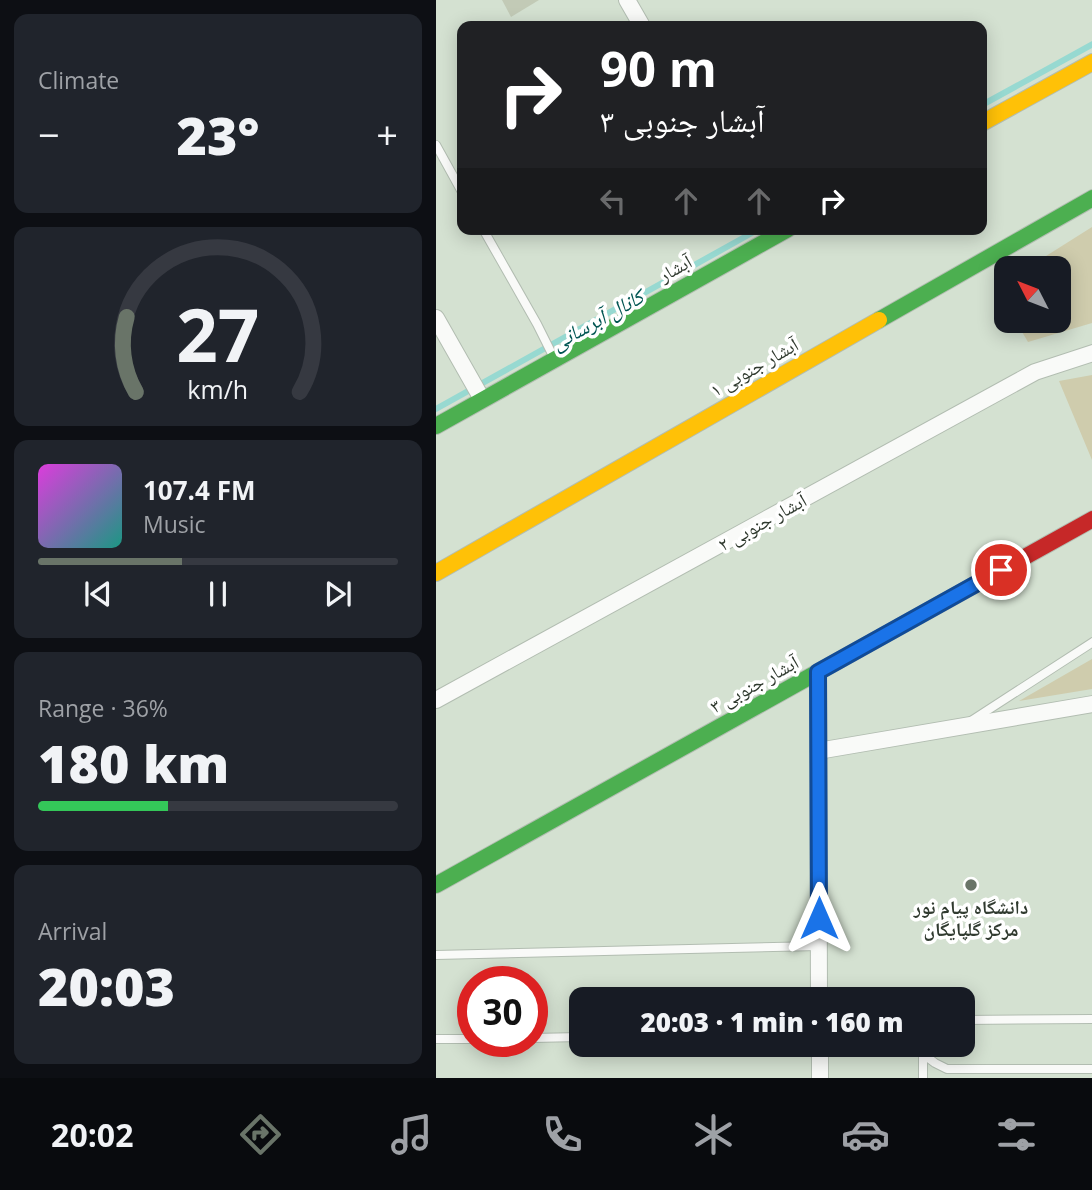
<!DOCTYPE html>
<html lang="en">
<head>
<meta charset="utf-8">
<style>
	body { margin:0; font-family:"Open Sans","Noto Naskh Arabic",sans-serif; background:#20242c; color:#f1f3f6; height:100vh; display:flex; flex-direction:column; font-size:26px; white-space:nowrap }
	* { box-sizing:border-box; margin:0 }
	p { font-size:23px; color:#9ea1a6 }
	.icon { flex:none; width:38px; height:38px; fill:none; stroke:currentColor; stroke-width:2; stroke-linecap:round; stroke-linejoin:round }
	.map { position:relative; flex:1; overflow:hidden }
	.sheet { display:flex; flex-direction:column; gap:14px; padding:14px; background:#0d0f14; width:436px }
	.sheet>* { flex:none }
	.guide { position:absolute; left:21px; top:21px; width:530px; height:214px; border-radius:14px; box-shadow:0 4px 18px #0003; background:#202124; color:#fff; overflow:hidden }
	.needle { width:46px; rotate:312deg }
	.controls { position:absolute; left:558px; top:256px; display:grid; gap:14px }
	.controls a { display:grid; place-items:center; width:77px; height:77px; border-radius:14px; background:#171b24; box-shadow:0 4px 18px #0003; font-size:35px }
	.speed { position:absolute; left:21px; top:966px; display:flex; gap:14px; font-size:35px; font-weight:700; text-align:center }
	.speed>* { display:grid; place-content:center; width:91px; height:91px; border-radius:50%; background:#171b24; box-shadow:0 4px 18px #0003; line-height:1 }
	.speed .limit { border:10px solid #d22; background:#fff; color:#111 }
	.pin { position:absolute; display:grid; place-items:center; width:60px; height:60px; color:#fff; margin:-30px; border:4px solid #fff; border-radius:50%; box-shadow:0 2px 7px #0007 }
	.me { position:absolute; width:77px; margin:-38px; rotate:0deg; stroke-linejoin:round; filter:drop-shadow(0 0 5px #0008) }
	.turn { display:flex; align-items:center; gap:24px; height:147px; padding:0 28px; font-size:32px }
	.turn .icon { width:91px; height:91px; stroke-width:2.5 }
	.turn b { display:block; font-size:49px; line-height:60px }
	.lanes { display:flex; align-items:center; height:66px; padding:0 28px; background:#0003; justify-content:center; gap:35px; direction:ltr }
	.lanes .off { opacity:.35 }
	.big { font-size:52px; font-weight:800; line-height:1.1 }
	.sheet .tile { flex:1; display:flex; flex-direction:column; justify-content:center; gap:10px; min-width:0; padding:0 24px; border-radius:14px; background:#20242c }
	.sheet .dial { align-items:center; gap:0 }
	.dial svg { height:182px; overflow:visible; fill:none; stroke:#363941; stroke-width:7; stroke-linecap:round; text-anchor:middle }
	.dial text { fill:#f1f3f6; stroke:none }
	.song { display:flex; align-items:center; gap:21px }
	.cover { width:84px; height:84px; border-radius:10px; background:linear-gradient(135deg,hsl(300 70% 55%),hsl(170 70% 35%)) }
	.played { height:7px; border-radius:4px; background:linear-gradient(90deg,#697468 40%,#363941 40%) }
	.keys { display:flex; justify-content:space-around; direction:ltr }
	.heat { display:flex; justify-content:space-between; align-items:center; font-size:38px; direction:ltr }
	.charge { height:10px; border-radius:5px; background:linear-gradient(90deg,#34c759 36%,#363941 0) }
	.trip { position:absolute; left:133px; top:987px; width:406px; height:70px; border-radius:14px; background:#171b24; box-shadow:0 4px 18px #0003; font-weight:800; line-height:70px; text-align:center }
	.dock { display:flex; height:112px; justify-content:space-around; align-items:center; background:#090b0e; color:#9ea1a6 }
	.dock .icon { width:49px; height:49px }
	.dock .active { color:#697468 }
	.dock b { font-size:32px; color:#f1f3f6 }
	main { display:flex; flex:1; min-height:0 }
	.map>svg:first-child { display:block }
	.green { fill:#cfccad }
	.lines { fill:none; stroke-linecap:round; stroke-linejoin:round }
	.stream { stroke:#97d9d1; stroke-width:6 }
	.building { fill:#c2cab6 }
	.lane-casing { stroke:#b2bdb1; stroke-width:10 }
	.street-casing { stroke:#b2bdb1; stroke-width:18 }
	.fast-casing { stroke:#b2bdb1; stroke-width:18 }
	.slow-casing { stroke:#b2bdb1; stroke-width:18 }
	.jam-casing { stroke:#b2bdb1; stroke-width:18 }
	.lane { stroke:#f9faf8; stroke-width:8 }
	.street { stroke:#f9faf8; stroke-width:16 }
	.fast { stroke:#4caf50; stroke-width:16 }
	.slow { stroke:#ffc107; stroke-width:16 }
	.jam { stroke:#c62828; stroke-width:16 }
	.route-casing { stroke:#114b97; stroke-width:18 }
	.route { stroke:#1a73e8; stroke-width:12 }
	.poi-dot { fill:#697468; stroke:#fff; stroke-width:2.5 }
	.labels { text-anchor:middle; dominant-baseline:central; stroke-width:7; stroke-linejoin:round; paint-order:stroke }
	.street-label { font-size:19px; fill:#303a2f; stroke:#fff }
	.poi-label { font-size:19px; font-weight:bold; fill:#303a2f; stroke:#fff }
	.water-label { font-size:21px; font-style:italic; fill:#005552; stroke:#fff }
</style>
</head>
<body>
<main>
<section class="sheet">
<div class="tile"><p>Climate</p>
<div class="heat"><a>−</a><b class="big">23°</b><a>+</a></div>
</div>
<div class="tile dial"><svg viewBox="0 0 100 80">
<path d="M14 69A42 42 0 1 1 86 69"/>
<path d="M14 69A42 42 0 0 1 10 36" stroke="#697468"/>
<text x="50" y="56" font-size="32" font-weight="700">27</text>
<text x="50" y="72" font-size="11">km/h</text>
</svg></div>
<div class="tile">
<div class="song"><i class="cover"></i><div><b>107.4 FM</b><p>Music</p></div></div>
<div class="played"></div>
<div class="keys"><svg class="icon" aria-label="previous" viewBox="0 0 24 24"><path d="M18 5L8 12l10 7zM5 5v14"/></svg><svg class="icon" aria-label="pause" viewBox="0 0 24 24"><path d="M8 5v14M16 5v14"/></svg><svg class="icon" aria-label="next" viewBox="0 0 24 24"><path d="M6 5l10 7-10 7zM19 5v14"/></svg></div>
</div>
<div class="tile"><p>Range · 36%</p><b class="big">180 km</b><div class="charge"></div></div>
<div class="tile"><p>Arrival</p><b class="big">20:03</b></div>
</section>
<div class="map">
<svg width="657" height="1078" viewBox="0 0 657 1078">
	<rect width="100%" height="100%" fill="#d4e1d1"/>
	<path class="green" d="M656,227V323L592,342L579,320H623V268H591Z
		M656,375H657L656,460L623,381Z
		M656,659V689L583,701Z"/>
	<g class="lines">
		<path class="stream" d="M546,105L657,44
			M0,409L323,229"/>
	</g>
	<path class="building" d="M66,0H103L75,17Z"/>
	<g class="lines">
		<defs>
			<path id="lane" d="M0,145L26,192
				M47,229L101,324L118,358
				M535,721L657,642
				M0,955L383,946
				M527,1020L657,1019
				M96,1038L145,1037
				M0,1039H37
				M487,1045V1078
				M487,1054L499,1063L511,1069H657"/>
			<path id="street" d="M191,0L206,26
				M0,318L46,399
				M382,672L383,999
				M0,700L599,372L657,353
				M382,751L657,704
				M384,1045V1078"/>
			<path id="fast" d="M443,320L657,198
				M0,426L352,229
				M0,885L400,662"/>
			<path id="slow" d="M546,123L657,62
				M0,573L443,320"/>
			<path id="jam" d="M400,662L657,519"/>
		</defs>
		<use href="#lane" class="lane-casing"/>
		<use href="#street" class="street-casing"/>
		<use href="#fast" class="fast-casing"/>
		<use href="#slow" class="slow-casing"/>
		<use href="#jam" class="jam-casing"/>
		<use href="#lane" class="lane"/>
		<use href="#street" class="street"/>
		<use href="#fast" class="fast"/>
		<use href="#slow" class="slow"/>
		<use href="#jam" class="jam"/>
	</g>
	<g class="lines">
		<defs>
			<path id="route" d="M383,918L382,672L565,570"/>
		</defs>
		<use href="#route" class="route-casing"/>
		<use href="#route" class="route"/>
	</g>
	<circle class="poi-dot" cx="535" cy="885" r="7"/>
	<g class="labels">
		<g class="street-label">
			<text transform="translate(239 268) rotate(-29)">آبشار</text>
			<text transform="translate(318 367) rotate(-30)">آبشار جنوبی ۱</text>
			<text transform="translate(326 522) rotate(-29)">آبشار جنوبی ۲</text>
			<text transform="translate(318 684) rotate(-29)">آبشار جنوبی ۳</text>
		</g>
		<g class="poi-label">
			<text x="535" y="907">دانشگاه پیام نور<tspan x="535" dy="22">مرکز گلپایگان</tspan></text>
		</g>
		<g class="water-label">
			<text transform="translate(161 319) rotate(-29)">کانال آبرسانی</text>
		</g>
	</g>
</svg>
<div class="controls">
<a><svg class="needle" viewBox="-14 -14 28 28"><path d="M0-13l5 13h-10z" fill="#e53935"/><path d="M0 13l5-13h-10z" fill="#9ea1a6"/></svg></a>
</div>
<div class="speed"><div class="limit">30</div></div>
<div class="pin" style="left:565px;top:570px;background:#d93025"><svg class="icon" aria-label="arrive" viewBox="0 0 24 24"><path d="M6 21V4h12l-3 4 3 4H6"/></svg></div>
<svg class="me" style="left:383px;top:918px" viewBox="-20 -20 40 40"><path d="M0-17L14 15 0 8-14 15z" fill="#1a73e8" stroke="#fff" stroke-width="4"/></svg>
<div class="trip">20:03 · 1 min · 160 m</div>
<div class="guide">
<div class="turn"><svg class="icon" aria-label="right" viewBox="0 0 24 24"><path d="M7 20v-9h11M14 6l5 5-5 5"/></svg><div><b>90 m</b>آبشار جنوبی ۳</div></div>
<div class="lanes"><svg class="icon off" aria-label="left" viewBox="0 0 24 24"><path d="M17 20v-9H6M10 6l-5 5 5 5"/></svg><svg class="icon off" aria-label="ahead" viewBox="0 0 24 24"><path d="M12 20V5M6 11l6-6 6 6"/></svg><svg class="icon off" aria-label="ahead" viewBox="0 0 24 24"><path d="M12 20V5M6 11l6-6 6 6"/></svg><svg class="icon" aria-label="right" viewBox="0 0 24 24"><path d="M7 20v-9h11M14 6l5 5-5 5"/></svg></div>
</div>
</div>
</main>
<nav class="dock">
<b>20:02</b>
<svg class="icon active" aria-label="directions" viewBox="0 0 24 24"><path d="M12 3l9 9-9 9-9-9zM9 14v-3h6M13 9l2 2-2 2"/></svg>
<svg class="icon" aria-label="music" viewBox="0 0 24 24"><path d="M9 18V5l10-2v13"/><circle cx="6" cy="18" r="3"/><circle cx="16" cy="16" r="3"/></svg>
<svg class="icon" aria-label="phone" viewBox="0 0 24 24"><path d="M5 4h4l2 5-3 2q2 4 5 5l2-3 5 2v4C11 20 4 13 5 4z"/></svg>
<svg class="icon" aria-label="climate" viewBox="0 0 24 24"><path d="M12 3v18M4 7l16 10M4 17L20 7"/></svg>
<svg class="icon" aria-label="car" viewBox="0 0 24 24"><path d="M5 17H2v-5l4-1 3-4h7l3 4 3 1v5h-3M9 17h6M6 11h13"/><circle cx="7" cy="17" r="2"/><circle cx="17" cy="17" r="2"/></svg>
<svg class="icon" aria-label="filters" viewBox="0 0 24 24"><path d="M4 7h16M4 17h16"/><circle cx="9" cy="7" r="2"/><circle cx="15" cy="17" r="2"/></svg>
</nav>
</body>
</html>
